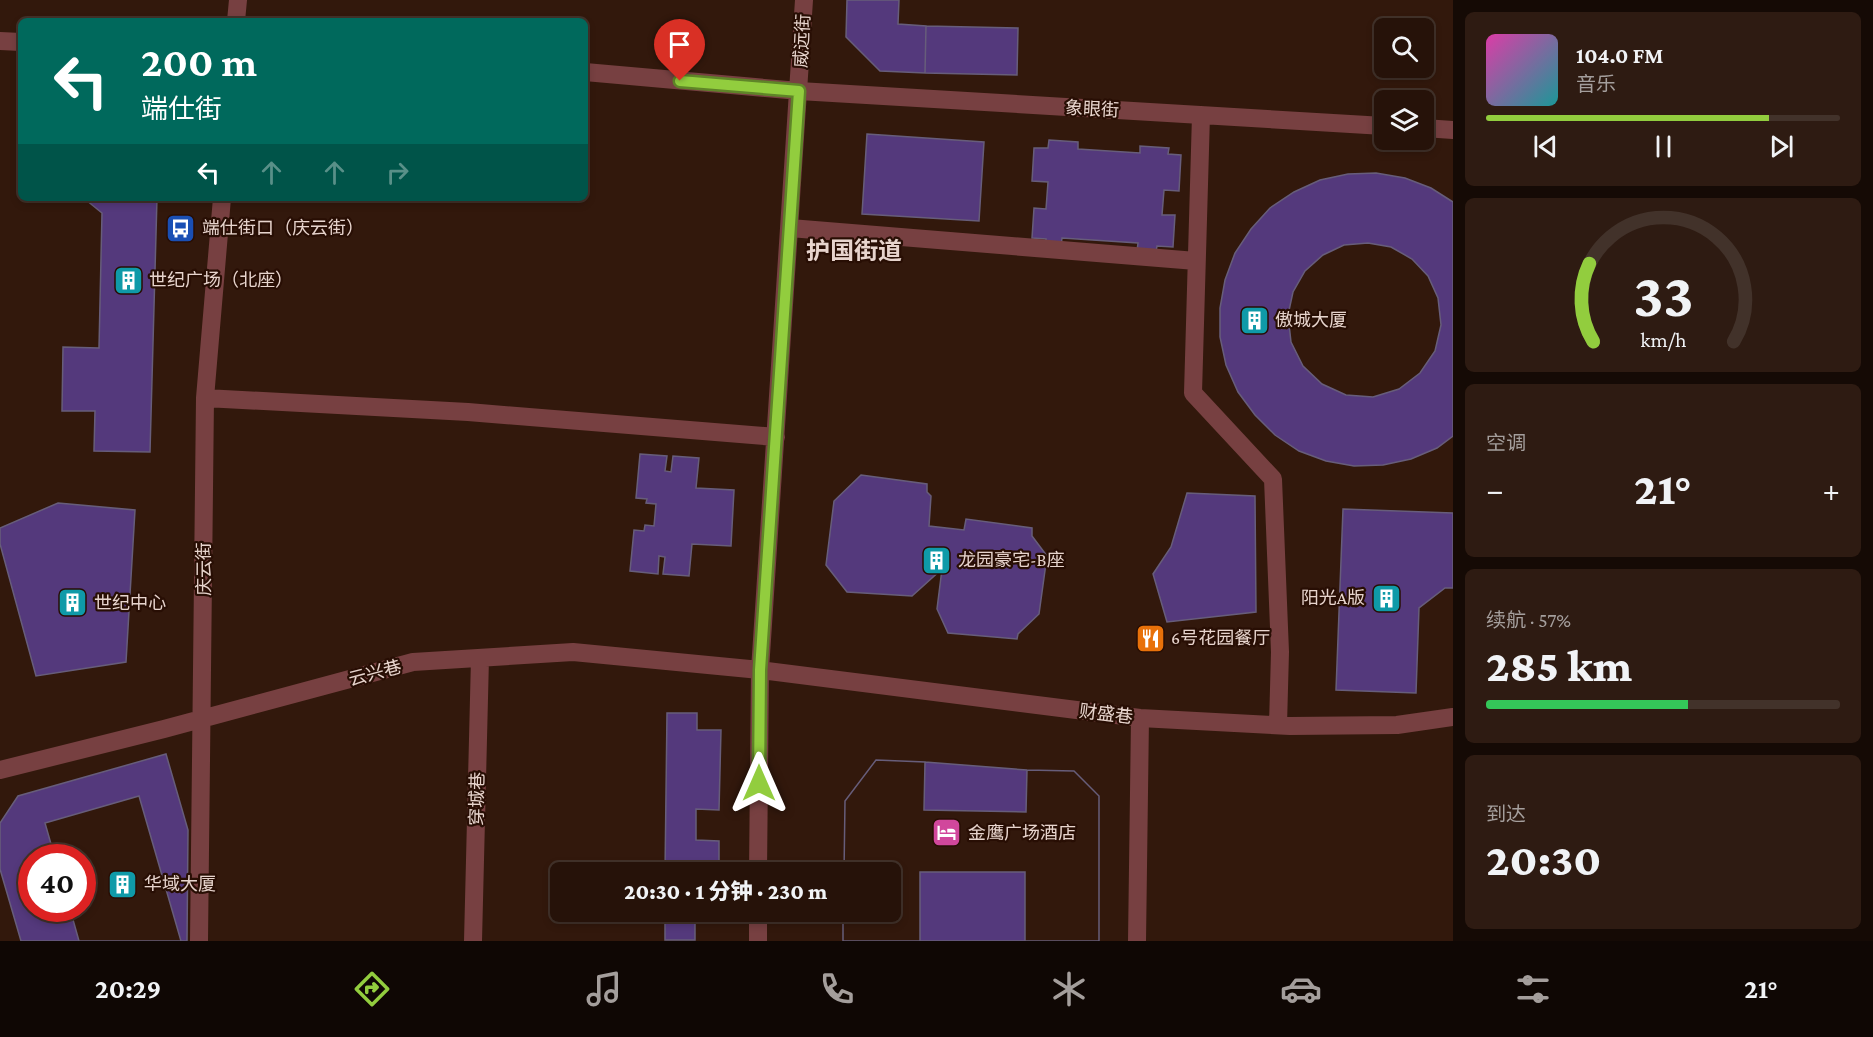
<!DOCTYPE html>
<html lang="zh">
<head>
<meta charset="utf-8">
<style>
	body { margin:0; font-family:"Crimson Pro","Noto Sans SC",serif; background:#2e1b12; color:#f1f3f6; height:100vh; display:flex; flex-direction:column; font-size:22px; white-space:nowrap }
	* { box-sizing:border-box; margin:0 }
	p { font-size:20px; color:#a49e9c }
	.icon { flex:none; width:33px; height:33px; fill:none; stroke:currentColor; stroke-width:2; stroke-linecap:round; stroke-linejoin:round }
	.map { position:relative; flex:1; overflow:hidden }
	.sheet { display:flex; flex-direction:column; gap:12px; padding:12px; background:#150a05; width:420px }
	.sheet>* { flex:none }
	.banner { position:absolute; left:18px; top:18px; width:570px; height:183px; border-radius:9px; box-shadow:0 3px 9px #0003,0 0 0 2px #42322a; background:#00695c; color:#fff; overflow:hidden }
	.controls { position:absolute; left:1374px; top:18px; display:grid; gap:12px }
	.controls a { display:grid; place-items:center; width:60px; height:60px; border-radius:9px; background:#261209; box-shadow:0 3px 9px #0003,0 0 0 2px #42322a; font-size:30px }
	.speed { position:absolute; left:18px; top:844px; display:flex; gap:12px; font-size:30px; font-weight:700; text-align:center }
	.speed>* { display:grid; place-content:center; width:78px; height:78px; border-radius:50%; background:#261209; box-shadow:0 3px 9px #0003,0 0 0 2px #42322a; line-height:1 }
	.speed .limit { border:9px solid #d22; background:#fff; color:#111 }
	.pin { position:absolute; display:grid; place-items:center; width:51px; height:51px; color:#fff; margin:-62px -26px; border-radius:50% 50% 50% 0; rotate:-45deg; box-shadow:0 0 6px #0007 }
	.pin .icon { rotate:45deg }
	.me { position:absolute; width:66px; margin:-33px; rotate:0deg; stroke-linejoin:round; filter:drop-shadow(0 0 4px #0008) }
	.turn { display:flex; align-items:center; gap:21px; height:126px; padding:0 24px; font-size:27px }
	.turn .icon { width:78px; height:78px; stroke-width:2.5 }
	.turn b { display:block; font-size:42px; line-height:51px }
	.lanes { display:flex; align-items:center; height:57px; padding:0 24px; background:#0003; justify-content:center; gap:30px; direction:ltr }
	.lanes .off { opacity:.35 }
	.big { font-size:45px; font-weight:800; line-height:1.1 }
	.sheet .tile { flex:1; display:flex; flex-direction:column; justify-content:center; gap:9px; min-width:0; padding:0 21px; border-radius:9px; background:#2e1b12 }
	.sheet .dial { align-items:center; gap:0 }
	.dial svg { height:156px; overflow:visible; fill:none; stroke:#42322a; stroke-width:7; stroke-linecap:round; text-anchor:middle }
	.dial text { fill:#f1f3f6; stroke:none }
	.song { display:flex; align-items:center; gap:18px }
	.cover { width:72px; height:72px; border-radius:9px; background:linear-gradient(135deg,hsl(320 70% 55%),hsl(180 70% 35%)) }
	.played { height:6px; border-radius:3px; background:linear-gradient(90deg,#92cd3e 80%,#42322a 80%) }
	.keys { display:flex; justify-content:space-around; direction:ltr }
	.heat { display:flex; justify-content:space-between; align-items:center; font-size:33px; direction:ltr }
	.charge { height:9px; border-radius:4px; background:linear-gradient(90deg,#34c759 57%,#42322a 0) }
	.trip { position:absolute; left:550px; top:862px; width:351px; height:60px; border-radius:9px; background:#261209; box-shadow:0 3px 9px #0003,0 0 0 2px #42322a; font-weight:800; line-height:60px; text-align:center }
	.dock { display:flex; height:96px; justify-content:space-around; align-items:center; background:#0f0704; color:#a49e9c }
	.dock .icon { width:42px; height:42px }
	.dock .current { color:#92cd3e }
	.dock b { font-size:27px; color:#f1f3f6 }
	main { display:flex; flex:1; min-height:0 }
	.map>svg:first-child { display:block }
	.building { fill:#54397c; stroke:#675d7a; stroke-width:1.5; fill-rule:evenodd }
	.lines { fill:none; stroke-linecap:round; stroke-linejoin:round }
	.minor { stroke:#774041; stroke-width:18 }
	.route-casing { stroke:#5f8528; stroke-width:15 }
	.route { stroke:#92cd3e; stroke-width:10 }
	.labels { text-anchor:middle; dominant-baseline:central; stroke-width:4.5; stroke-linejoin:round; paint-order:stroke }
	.street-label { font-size:18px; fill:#e7d4cd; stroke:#280e04 }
	.poi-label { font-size:18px; fill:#e7d4cd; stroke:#280e04; text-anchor:start }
	.district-label { font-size:24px; font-weight:bold; fill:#e7d4cd; stroke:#280e04 }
</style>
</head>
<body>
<main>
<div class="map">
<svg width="1453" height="941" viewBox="0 0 1453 941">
	<rect width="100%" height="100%" fill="#32180c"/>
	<path class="building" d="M847,0H899L898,24L926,26L925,73L880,71L846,37Z
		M926,26L1018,28L1017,75L925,73Z
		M867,134L984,142L979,221L862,214Z
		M1049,140L1078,142V149L1140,153V146L1169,148L1168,154L1181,155L1179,191L1164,190L1162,215H1175L1173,247L1157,246L1156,252L1137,251L1138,243L1062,238L1061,246L1046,244V239L1032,238L1034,208L1046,209L1048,182L1032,181L1034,148H1048Z
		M1376,173L1405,178L1431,188L1453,202V436L1437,448L1411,459L1383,465L1354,466L1326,461L1299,451L1275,435L1255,415L1238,392L1226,365L1220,337V308L1225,280L1235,253L1251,229L1270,208L1294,192L1320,180L1348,174ZM1368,243L1391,247L1412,259L1428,276L1438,298L1441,325L1435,351L1420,373L1399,389L1373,397L1346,395L1322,384L1303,366L1291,342L1288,315L1293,292L1305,271L1323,255L1344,245Z
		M48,198H157L150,452L94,451L95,411H62L63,347L99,348L102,213L86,200Z
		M640,454L667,456L665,471L671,472L673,456L699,458L696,488L734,490L731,546L692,544L689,576L663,574L665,557L659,556L658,574L630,571L634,530L644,531L645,525L654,526L656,504L646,503L647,499L636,498Z
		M861,475L927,484V492L931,496L929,526L964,530L966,519L1032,528V536L1047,556L1039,614L1018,634L1017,639L948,633L937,609L942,569L912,596L847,592L826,565L834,501Z
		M1187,493L1255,496L1256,612L1167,622L1153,574L1171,547Z
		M58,503L135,510L126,662L36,676L0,544V528Z
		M1343,509L1453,513V588H1445L1419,608L1416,693L1336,690Z
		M667,713H697V730H721L719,810L696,809V840L719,841V873H665Z
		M166,754L188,830L187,941H21L0,869V823L18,796ZM32,858H82V909H32Z
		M876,760L925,762L1027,770L1074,771L1099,796V941H843V912H891V873H844L845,801Z
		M876,760L925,762L924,810L1026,812L1027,770L1074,771L1099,796V941H1025V872H920V941H843V912H891V873H844L845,801Z
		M139,796L181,941H79L70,909H82V858H55L45,823Z
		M665,912H718V920H695V940H665Z"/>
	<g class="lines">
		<path class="minor" d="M236,21L238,0
			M0,41L21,42
			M585,72L799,91L1384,126
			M1201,115L1193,393L1273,479L1280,652L1278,725
			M1424,128L1453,130
			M790,228L1196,261
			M205,398L468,412L776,437
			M0,770L164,729L413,662L573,652L760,670L1140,718L1290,726L1397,725L1453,717
			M758,873L760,670L804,0
			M199,941L205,398L222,198
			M473,941L480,658
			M758,941V912
			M1137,941L1140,718"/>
	</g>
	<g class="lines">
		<defs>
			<path id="route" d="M680,81L799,91L760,670L759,783"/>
		</defs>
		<use href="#route" class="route-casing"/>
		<use href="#route" class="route"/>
	</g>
	<defs>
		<symbol id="bus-square" viewBox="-11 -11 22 22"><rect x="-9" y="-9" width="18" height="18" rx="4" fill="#1a4fb4" stroke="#280e04"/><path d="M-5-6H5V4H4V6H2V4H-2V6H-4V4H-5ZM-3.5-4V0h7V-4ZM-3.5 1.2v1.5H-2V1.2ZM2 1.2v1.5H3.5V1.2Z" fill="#fff"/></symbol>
		<symbol id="building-square" viewBox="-11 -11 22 22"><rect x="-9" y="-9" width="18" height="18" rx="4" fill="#0f9aa8" stroke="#280e04"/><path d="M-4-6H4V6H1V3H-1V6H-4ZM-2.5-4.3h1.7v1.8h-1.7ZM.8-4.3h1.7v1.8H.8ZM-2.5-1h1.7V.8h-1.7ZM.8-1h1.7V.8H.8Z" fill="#fff"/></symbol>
		<symbol id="restaurant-square" viewBox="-11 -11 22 22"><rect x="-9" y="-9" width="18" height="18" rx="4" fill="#e8710a" stroke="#280e04"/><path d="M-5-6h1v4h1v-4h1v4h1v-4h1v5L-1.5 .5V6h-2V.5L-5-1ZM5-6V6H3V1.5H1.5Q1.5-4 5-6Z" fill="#fff"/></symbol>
		<symbol id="hotel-square" viewBox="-11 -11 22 22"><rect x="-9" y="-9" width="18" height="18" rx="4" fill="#d1479c" stroke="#280e04"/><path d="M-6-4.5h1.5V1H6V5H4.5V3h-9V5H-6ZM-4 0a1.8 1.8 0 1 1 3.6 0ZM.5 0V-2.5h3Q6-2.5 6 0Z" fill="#fff"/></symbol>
	</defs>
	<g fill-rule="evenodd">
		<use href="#bus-square" x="164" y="212" width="33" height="33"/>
		<use href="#building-square" x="112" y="264" width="33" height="33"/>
		<use href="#building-square" x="1238" y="304" width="33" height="33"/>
		<use href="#building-square" x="920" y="544" width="33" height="33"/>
		<use href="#building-square" x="1370" y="582" width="33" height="33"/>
		<use href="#building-square" x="56" y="586" width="33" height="33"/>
		<use href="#restaurant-square" x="1134" y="622" width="33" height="33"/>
		<use href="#hotel-square" x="930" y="816" width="33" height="33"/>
		<use href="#building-square" x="106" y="868" width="33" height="33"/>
	</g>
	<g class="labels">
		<g class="street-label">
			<text transform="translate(802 41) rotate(-87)">威远街</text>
			<text transform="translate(1092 109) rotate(3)">象眼街</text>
			<text transform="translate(204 569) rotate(-90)">庆云街</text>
			<text transform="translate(375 673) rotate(-15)">云兴巷</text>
			<text transform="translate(1106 714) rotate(7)">财盛巷</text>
			<text transform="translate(477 799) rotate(-89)">穿城巷</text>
		</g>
		<g class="poi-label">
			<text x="202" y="228">端仕街口（庆云街）</text>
			<text x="149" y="280">世纪广场（北座）</text>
			<text x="1275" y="320">傲城大厦</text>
			<text x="958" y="560">龙园豪宅-B座</text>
			<text x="1365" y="598" text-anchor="end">阳光A版</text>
			<text x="94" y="603">世纪中心</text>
			<text x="1171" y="638">6号花园餐厅</text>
			<text x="968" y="833">金鹰广场酒店</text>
			<text x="144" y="884">华域大厦</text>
		</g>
		<g class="district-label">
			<text x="854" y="250">护国街道</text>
		</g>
	</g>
</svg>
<div class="controls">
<a><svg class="icon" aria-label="search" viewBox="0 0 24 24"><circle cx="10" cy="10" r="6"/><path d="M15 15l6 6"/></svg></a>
<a><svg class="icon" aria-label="layers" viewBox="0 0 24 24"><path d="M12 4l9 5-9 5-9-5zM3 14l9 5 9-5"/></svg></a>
</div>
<div class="speed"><div class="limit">40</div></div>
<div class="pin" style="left:680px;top:81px;background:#d93025"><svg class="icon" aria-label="arrive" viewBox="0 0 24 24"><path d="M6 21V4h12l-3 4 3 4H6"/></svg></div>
<svg class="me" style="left:759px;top:783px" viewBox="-20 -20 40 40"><path d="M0-17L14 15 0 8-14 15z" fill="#92cd3e" stroke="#fff" stroke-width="4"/></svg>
<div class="trip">20:30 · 1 分钟 · 230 m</div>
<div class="banner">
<div class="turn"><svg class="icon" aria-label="left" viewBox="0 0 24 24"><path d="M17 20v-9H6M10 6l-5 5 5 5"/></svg><div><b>200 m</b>端仕街</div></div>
<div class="lanes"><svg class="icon" aria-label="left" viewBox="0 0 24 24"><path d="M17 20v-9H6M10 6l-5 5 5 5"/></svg><svg class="icon off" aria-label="ahead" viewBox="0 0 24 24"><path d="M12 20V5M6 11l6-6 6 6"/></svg><svg class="icon off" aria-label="ahead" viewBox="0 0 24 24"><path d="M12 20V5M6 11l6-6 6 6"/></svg><svg class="icon off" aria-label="right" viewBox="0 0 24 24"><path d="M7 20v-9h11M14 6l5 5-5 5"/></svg></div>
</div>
</div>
<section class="sheet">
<div class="tile">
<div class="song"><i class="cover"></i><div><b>104.0 FM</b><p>音乐</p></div></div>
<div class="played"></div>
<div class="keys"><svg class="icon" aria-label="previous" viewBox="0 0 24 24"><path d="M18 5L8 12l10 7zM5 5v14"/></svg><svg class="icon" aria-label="pause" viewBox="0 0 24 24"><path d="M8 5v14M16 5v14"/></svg><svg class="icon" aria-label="next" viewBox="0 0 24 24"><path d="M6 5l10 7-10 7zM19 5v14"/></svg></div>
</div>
<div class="tile dial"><svg viewBox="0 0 100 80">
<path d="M14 69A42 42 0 1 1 86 69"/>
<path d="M14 69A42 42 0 0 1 12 29" stroke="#92cd3e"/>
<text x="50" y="56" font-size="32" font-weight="700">33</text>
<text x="50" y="72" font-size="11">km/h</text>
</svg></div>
<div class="tile"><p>空调</p>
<div class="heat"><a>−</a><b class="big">21°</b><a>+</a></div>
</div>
<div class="tile"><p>续航 · 57%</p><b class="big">285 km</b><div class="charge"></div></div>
<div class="tile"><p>到达</p><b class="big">20:30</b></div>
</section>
</main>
<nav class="dock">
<b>20:29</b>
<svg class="icon current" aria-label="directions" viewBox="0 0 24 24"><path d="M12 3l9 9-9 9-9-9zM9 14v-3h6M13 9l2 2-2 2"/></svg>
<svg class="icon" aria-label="music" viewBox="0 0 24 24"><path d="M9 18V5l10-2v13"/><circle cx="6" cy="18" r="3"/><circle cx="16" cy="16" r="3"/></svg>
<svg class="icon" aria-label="phone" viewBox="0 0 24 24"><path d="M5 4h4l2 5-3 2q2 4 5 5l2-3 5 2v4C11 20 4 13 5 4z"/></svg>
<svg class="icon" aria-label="climate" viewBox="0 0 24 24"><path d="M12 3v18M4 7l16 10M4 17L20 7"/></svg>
<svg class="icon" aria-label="car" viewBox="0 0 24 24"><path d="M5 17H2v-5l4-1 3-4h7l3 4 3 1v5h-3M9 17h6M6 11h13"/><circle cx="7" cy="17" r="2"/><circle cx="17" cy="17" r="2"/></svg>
<svg class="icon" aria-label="filters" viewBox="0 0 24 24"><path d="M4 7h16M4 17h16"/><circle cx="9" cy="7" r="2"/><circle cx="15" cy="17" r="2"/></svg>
<b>21°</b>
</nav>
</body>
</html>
